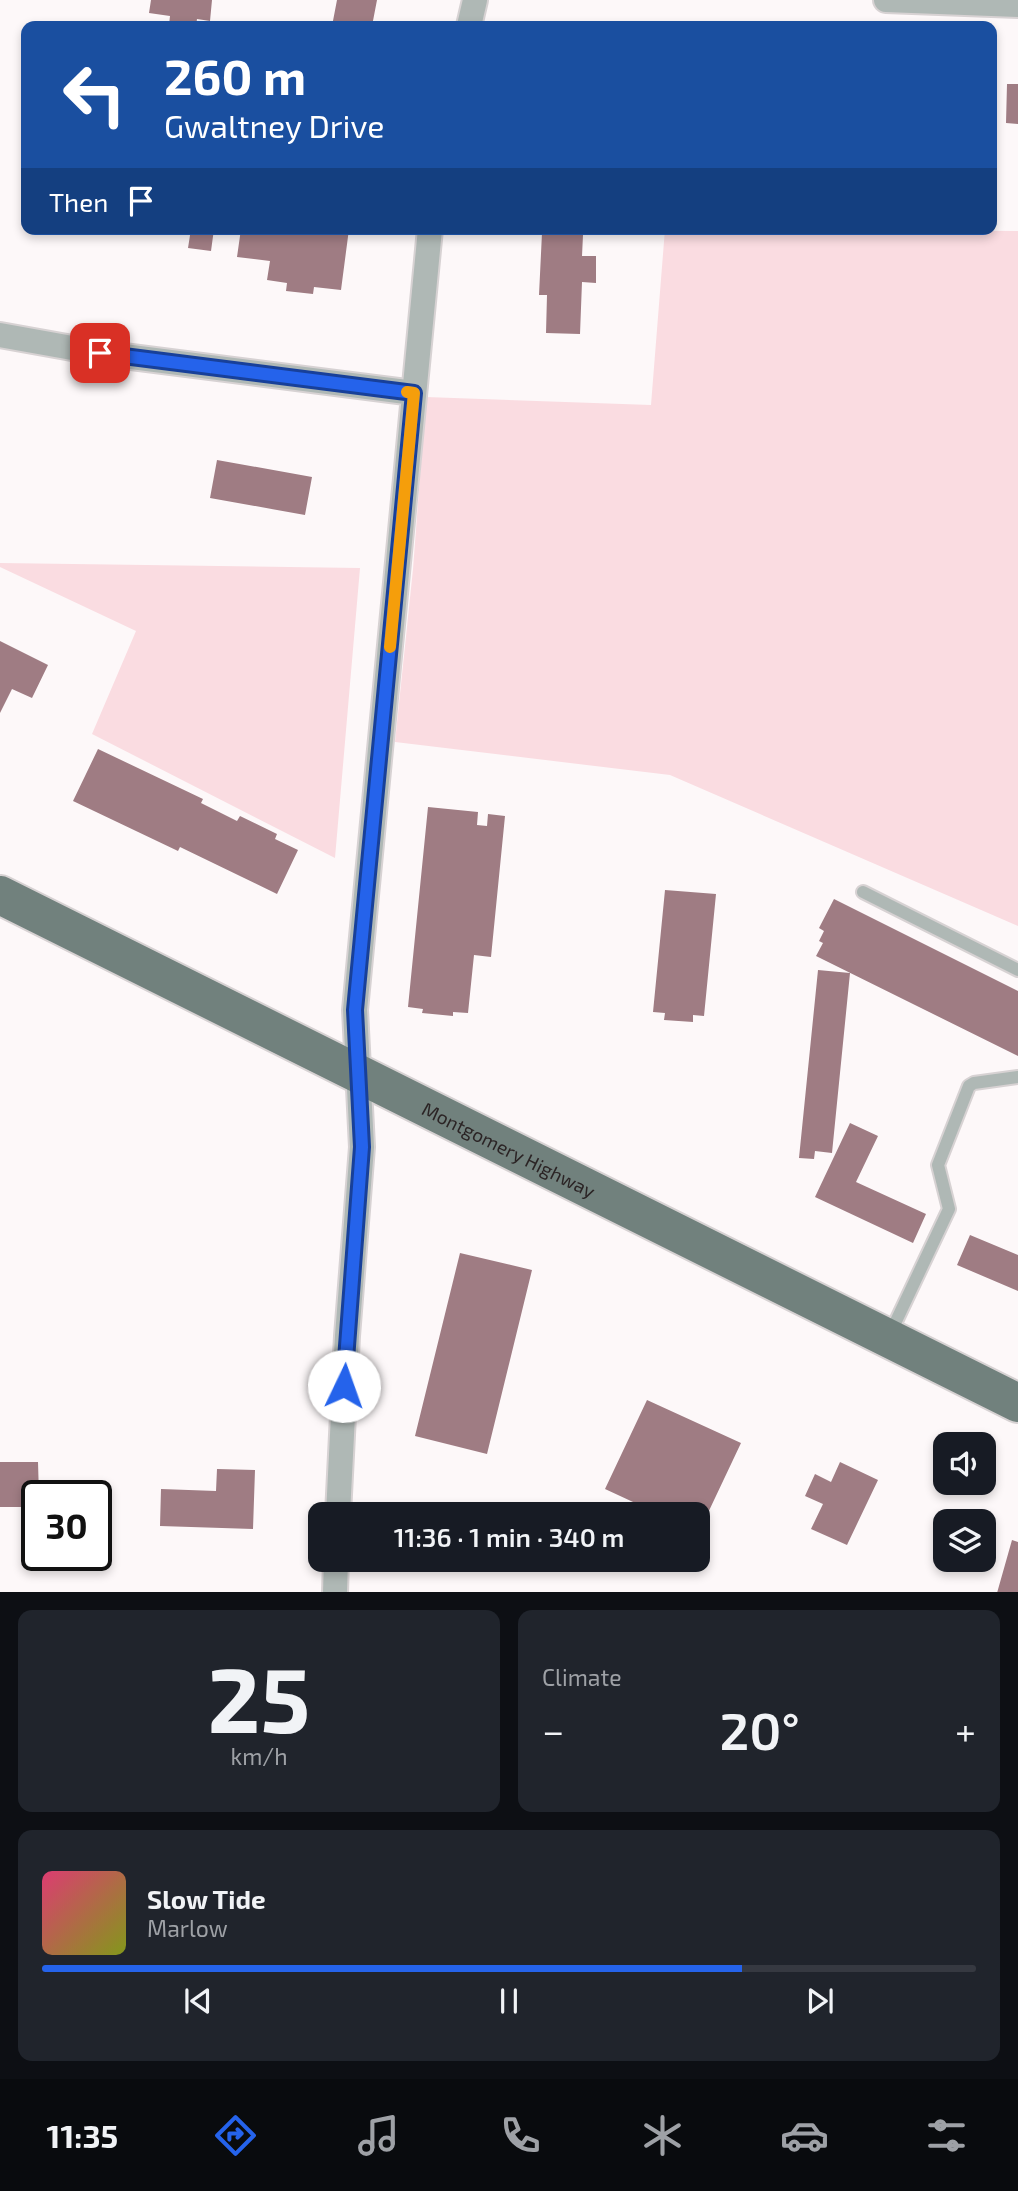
<!DOCTYPE html>
<html lang="en">
<head>
<meta charset="utf-8">
<style>
	body { margin:0; font-family:"Exo 2",sans-serif; background:#20242c; color:#f1f3f6; height:100vh; display:flex; flex-direction:column; font-size:26px; white-space:nowrap }
	* { box-sizing:border-box; margin:0 }
	p { font-size:23px; color:#9ea1a6 }
	.icon { flex:none; width:38px; height:38px; fill:none; stroke:currentColor; stroke-width:2; stroke-linecap:round; stroke-linejoin:round }
	.map { position:relative; height:1592px; overflow:hidden }
	.details { display:flex; flex-direction:column; gap:18px; padding:18px; background:#0d0f14; flex:1 }
	.details>* { flex:none }
	.banner { position:absolute; left:21px; top:21px; width:976px; height:214px; border-radius:14px; box-shadow:0 4px 10px #0003; background:#1a4fa0; color:#fff; overflow:hidden }
	.fabs { position:absolute; left:933px; top:1432px; display:grid; gap:14px }
	.fabs a { display:grid; place-items:center; width:63px; height:63px; border-radius:14px; background:#171b24; box-shadow:0 4px 10px #0003; font-size:35px }
	.speed { position:absolute; left:21px; top:1480px; display:flex; gap:14px; font-size:35px; font-weight:700; text-align:center }
	.speed>* { display:grid; place-content:center; width:91px; height:91px; border-radius:50%; background:#171b24; box-shadow:0 4px 10px #0003; line-height:1 }
	.speed .limit { border:4px solid #111; border-radius:10px; background:#fff; color:#111 }
	.pin { position:absolute; display:grid; place-items:center; width:60px; height:60px; color:#fff; margin:-30px; border-radius:14px; box-shadow:0 4px 10px #0006 }
	.me { position:absolute; width:77px; margin:-38px; rotate:3deg; stroke-linejoin:round; filter:drop-shadow(0 0 5px #0008) }
	.turn { display:flex; align-items:center; gap:24px; height:147px; padding:0 28px; font-size:32px }
	.turn .icon { width:91px; height:91px; stroke-width:2.5 }
	.turn b { display:block; font-size:49px; line-height:60px }
	.then { display:flex; align-items:center; height:66px; padding:0 28px; background:#0003; gap:14px; font-size:26px }
	.big { font-size:52px; font-weight:600; line-height:1.1 }
	.details .card { flex:1; display:flex; flex-direction:column; justify-content:center; gap:10px; min-width:0; padding:0 24px; border-radius:14px; background:#20242c }
	.details .dial { align-items:center; gap:0 }
	.dial b { font-size:91px; line-height:1 }
	.song { display:flex; align-items:center; gap:21px }
	.cover { width:84px; height:84px; border-radius:10px; background:linear-gradient(135deg,hsl(340 70% 55%),hsl(70 70% 35%)) }
	.played { height:7px; border-radius:4px; background:linear-gradient(90deg,#2563eb 75%,#363941 75%) }
	.keys { display:flex; justify-content:space-around; direction:ltr }
	.heat { display:flex; justify-content:space-between; align-items:center; font-size:38px; direction:ltr }
	.details .tiles { flex:1; display:grid; gap:18px; grid-template-columns:1fr 1fr }
	.card:last-child { grid-column:span 2 }
	.trip { position:absolute; left:308px; top:1502px; width:402px; height:70px; border-radius:14px; background:#171b24; box-shadow:0 4px 10px #0003; font-weight:600; line-height:70px; text-align:center }
	.tab-bar { display:flex; height:112px; justify-content:space-around; align-items:center; background:#090b0e; color:#9ea1a6 }
	.tab-bar .icon { width:49px; height:49px }
	.tab-bar .on { color:#2563eb }
	.tab-bar b { font-size:32px; color:#f1f3f6 }
	.map>svg:first-child { display:block }
	.green { fill:#fadce1 }
	.building { fill:#9f7c83 }
	.lines { fill:none; stroke-linecap:round; stroke-linejoin:round }
	.service-casing { stroke:#d7d2d3; stroke-width:16 }
	.minor-casing { stroke:#d7d2d3; stroke-width:28 }
	.primary-casing { stroke:#d7d2d3; stroke-width:42 }
	.service { stroke:#afb8b5; stroke-width:12 }
	.minor { stroke:#afb8b5; stroke-width:24 }
	.primary { stroke:#71817d; stroke-width:38 }
	.route-casing { stroke:#184099; stroke-width:18 }
	.route { stroke:#2563eb; stroke-width:12 }
	.slow { stroke:#f59e0b; stroke-width:12 }
	.labels { text-anchor:middle; dominant-baseline:central; stroke-width:6; stroke-linejoin:round; paint-order:stroke }
	.street-label { font-size:19px; fill:#2b2425; stroke:#fdf8f9 }
</style>
</head>
<body>
<div class="map">
<svg width="1018" height="1593" viewBox="0 0 1018 1593">
	<rect width="100%" height="100%" fill="#fdf8f9"/>
	<path class="green" d="M665,229L1018,231V926L670,775L395,742L413,569L426,397L651,405Z
		M0,563L360,568L335,858L92,734L136,631L0,567Z"/>
	<path class="building" d="M151,0H212L210,21L197,19L196,26L169,25L170,16L149,13Z
		M337,0H377L372,26H332Z
		M1007,84H1018V124L1006,123Z
		M191,229H214L211,251L188,248Z
		M241,229H349L341,290L314,287L313,294L286,291L287,283L267,280L270,261L237,257Z
		M542,233L583,235L582,256H596V283L582,282L580,334L546,333L547,295H539Z
		M217,460L312,477L305,515L210,498Z
		M0,641L48,665L32,698L12,689L0,713Z
		M98,749L203,799L201,803L237,821L240,816L277,834L275,839L298,850L277,894L180,847L178,851L73,801Z
		M428,807L478,812L477,825L487,826L488,814L505,816L491,957L474,955L468,1013L453,1012V1016L422,1013L423,1009L408,1007Z
		M665,890L716,894L704,1016L693,1015V1022L664,1020L665,1013L653,1012Z
		M834,899L1018,991V1056L816,956L823,943L819,941L824,931L819,928Z
		M818,970L850,973L832,1153L815,1151L814,1159L799,1158Z
		M850,1123L878,1136L856,1182L926,1214L913,1243L815,1197Z
		M970,1235L1018,1255V1291L957,1265Z
		M460,1253L532,1270L487,1454L415,1436Z
		M647,1400L741,1443L698,1534V1514H659L605,1489Z
		M0,1462H38L39,1496H37V1507H0Z
		M840,1462L878,1480L847,1545L811,1529L823,1504L805,1496L815,1474L831,1482Z
		M217,1469L255,1470L253,1529L160,1526L161,1489L216,1491Z
		M1012,1540L1018,1542V1593H997Z"/>
	<g class="lines">
		<defs>
			<path id="service" d="M863,892L1018,970
				M890,1334L949,1209L938,1165L969,1086L974,1083L1018,1077"/>
			<path id="minor" d="M886,0L1018,5
				M469,26L475,0
				M0,335L100,353L414,393
				M338,1514L347,1336L362,1147L355,1010L430,229
				M335,1593L336,1559"/>
			<g id="primary">
				<path id="s1" d="M0,895L1018,1403"/>
			</g>
		</defs>
		<use href="#service" class="service-casing"/>
		<use href="#minor" class="minor-casing"/>
		<use href="#primary" class="primary-casing"/>
		<use href="#service" class="service"/>
		<use href="#minor" class="minor"/>
		<use href="#primary" class="primary"/>
	</g>
	<g class="lines">
		<defs>
			<path id="route" d="M100,353L414,393L355,1010L362,1147L344,1386"/>
		</defs>
		<use href="#route" class="route-casing"/>
		<use href="#route" class="route"/>
		<path class="slow" d="M390,647L414,393L407,392"/>
	</g>
	<g class="labels">
		<g class="street-label">
			<text stroke="none"><textPath href="#s1" startOffset="569">Montgomery Highway</textPath></text>
		</g>
	</g>
</svg>
<div class="fabs">
<a><svg class="icon" aria-label="sound" viewBox="0 0 24 24"><path d="M4 9h4l5-4v14l-5-4H4zM17 9q2 3 0 6"/></svg></a>
<a><svg class="icon" aria-label="layers" viewBox="0 0 24 24"><path d="M12 4l9 5-9 5-9-5zM3 14l9 5 9-5"/></svg></a>
</div>
<div class="speed"><div class="limit">30</div></div>
<div class="pin" style="left:100px;top:353px;background:#d93025"><svg class="icon" aria-label="arrive" viewBox="0 0 24 24"><path d="M6 21V4h12l-3 4 3 4H6"/></svg></div>
<svg class="me" style="left:344px;top:1386px" viewBox="-20 -20 40 40"><circle r="19" fill="#fff"/><path d="M0-13L10 11 0 6-10 11z" fill="#2563eb"/></svg>
<div class="trip">11:36 · 1 min · 340 m</div>
<div class="banner">
<div class="turn"><svg class="icon" aria-label="left" viewBox="0 0 24 24"><path d="M17 20v-9H6M10 6l-5 5 5 5"/></svg><div><b>260 m</b>Gwaltney Drive</div></div>
<div class="then">Then<svg class="icon" aria-label="arrive" viewBox="0 0 24 24"><path d="M6 21V4h12l-3 4 3 4H6"/></svg></div>
</div>
</div>
<section class="details">
<div class="tiles">
<div class="card dial"><b>25</b><p>km/h</p></div>
<div class="card"><p>Climate</p>
<div class="heat"><a>−</a><b class="big">20°</b><a>+</a></div>
</div>
<div class="card">
<div class="song"><i class="cover"></i><div><b>Slow Tide</b><p>Marlow</p></div></div>
<div class="played"></div>
<div class="keys"><svg class="icon" aria-label="previous" viewBox="0 0 24 24"><path d="M18 5L8 12l10 7zM5 5v14"/></svg><svg class="icon" aria-label="pause" viewBox="0 0 24 24"><path d="M8 5v14M16 5v14"/></svg><svg class="icon" aria-label="next" viewBox="0 0 24 24"><path d="M6 5l10 7-10 7zM19 5v14"/></svg></div>
</div>
</div>
</section>
<nav class="tab-bar">
<b>11:35</b>
<svg class="icon on" aria-label="directions" viewBox="0 0 24 24"><path d="M12 3l9 9-9 9-9-9zM9 14v-3h6M13 9l2 2-2 2"/></svg>
<svg class="icon" aria-label="music" viewBox="0 0 24 24"><path d="M9 18V5l10-2v13"/><circle cx="6" cy="18" r="3"/><circle cx="16" cy="16" r="3"/></svg>
<svg class="icon" aria-label="phone" viewBox="0 0 24 24"><path d="M5 4h4l2 5-3 2q2 4 5 5l2-3 5 2v4C11 20 4 13 5 4z"/></svg>
<svg class="icon" aria-label="climate" viewBox="0 0 24 24"><path d="M12 3v18M4 7l16 10M4 17L20 7"/></svg>
<svg class="icon" aria-label="car" viewBox="0 0 24 24"><path d="M5 17H2v-5l4-1 3-4h7l3 4 3 1v5h-3M9 17h6M6 11h13"/><circle cx="7" cy="17" r="2"/><circle cx="17" cy="17" r="2"/></svg>
<svg class="icon" aria-label="filters" viewBox="0 0 24 24"><path d="M4 7h16M4 17h16"/><circle cx="9" cy="7" r="2"/><circle cx="15" cy="17" r="2"/></svg>
</nav>
</body>
</html>
